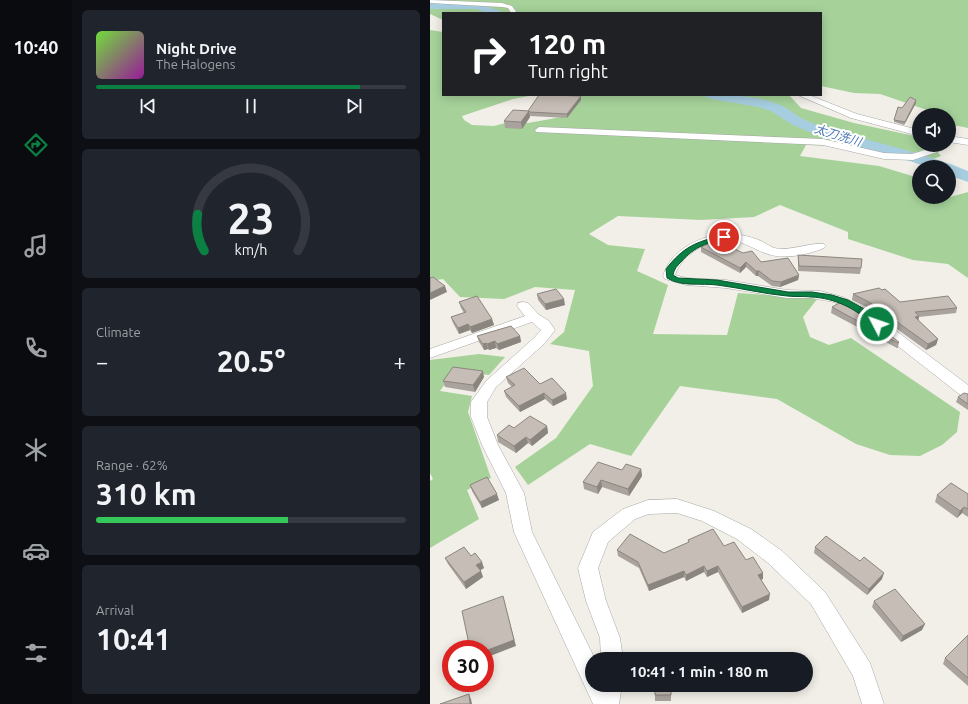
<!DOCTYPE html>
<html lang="en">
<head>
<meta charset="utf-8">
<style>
	body { margin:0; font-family:Ubuntu,"Noto Sans JP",sans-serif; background:#20242c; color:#f1f3f6; height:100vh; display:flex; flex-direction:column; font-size:15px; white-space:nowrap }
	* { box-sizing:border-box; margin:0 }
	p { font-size:13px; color:#9ea1a6 }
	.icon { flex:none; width:22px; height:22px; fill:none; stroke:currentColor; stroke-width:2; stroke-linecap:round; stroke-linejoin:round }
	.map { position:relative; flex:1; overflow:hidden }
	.panel { display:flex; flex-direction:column; gap:10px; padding:10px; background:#0d0f14; width:358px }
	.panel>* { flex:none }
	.guide { position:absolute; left:12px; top:12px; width:380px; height:84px; border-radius:0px; box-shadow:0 2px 10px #0003; background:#202124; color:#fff; overflow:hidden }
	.tools { position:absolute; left:482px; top:108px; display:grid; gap:8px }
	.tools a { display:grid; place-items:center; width:44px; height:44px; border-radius:50%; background:#171b24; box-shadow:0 2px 10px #0003; font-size:20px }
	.speed { position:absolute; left:12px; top:640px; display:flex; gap:8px; font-size:20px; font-weight:700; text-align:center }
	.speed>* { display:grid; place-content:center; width:52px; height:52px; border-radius:50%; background:#171b24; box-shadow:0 2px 10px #0003; line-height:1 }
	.speed .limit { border:6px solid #d22; background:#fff; color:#111 }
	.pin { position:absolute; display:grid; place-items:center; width:34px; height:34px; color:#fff; margin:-17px; border:2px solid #fff; border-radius:50%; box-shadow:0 1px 4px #0007 }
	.me { position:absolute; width:44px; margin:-22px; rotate:311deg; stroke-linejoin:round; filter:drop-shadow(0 0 3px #0008) }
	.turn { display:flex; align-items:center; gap:14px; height:84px; padding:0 20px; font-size:18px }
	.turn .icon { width:52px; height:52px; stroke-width:2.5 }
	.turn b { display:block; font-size:28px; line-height:34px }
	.big { font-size:30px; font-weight:700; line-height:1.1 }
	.panel .card { flex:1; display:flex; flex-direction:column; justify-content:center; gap:6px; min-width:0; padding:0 14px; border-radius:6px; background:#20242c }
	.panel .dial { align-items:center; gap:0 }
	.dial svg { height:104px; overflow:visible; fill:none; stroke:#363941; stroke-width:7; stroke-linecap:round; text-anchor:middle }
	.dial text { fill:#f1f3f6; stroke:none }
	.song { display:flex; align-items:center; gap:12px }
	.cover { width:48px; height:48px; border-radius:6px; background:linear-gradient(135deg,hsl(100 70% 55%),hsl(300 70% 35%)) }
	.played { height:4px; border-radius:2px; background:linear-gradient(90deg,#0b8043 85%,#363941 85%) }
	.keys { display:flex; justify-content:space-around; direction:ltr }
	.heat { display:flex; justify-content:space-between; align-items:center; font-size:22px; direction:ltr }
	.charge { height:6px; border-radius:3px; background:linear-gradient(90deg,#34c759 62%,#363941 0) }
	.trip { position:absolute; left:155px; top:652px; width:228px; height:40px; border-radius:20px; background:#171b24; box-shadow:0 2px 10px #0003; font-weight:700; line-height:40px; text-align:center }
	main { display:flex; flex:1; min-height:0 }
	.menu { display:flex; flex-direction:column; width:72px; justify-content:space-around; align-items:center; background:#090b0e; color:#9ea1a6 }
	.menu .icon { width:28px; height:28px }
	.menu .current { color:#0b8043 }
	.menu b { font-size:18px; color:#f1f3f6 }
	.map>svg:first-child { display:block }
	.forest { fill:#a6d29a }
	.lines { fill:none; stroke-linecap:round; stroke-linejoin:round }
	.river { fill:#a6cee0; fill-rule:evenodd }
	.minor-casing { stroke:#a7a7a7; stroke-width:1 }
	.minor { fill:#fff; fill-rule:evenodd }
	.wall { fill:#aaa39d }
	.shaded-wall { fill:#8b857f }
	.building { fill:#c6beb6; stroke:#8b857f }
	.route { fill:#0b8043; stroke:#07532c }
	.labels { text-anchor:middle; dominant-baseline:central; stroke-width:4; stroke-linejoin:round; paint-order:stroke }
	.far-water-label { font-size:12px; font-style:italic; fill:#4875b5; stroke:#fff }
</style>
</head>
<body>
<main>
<nav class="menu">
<b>10:40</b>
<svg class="icon current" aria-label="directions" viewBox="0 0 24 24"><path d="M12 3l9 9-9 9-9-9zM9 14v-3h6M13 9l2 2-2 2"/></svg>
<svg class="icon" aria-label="music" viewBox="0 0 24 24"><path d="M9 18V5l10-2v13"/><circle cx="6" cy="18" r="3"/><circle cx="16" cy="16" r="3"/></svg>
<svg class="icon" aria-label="phone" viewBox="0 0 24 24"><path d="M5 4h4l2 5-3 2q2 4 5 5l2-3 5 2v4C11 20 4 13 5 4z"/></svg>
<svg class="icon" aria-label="climate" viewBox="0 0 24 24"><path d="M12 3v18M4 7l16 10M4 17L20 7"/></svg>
<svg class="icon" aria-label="car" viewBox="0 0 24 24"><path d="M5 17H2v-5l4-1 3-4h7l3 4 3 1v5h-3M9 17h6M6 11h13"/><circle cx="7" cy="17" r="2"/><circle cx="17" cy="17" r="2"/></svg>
<svg class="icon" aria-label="filters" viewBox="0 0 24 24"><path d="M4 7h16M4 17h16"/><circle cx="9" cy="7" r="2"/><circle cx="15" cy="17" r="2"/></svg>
</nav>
<section class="panel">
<div class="card">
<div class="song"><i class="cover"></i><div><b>Night Drive</b><p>The Halogens</p></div></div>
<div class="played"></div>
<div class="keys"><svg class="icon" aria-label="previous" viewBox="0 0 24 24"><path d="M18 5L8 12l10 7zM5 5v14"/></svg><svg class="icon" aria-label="pause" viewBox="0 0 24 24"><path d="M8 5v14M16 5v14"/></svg><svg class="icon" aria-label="next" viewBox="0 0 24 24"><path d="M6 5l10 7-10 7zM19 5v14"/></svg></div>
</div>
<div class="card dial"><svg viewBox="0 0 100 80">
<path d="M14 69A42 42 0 1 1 86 69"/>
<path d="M14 69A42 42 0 0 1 9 41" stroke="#0b8043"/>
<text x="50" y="56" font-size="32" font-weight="700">23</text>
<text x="50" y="72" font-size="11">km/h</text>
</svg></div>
<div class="card"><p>Climate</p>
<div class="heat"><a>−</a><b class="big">20.5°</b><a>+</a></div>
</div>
<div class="card"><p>Range · 62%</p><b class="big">310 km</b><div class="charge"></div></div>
<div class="card"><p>Arrival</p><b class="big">10:41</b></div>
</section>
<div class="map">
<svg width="538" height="704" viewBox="0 0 538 704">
	<rect width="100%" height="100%" fill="#f1efe7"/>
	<path class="forest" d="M0,0H538V128L519,124V115H506L500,111L450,94L424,93L391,86V13H13V20L0,14Z
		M0,30L13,32V95L99,96L83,99L32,116L34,120L42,125L64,126L86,120L98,123L137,116L139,103L143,95H359L371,108L424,123L489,137V145H502L511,156L492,163L438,151L407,146L376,145L370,156L449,166L489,178V197H520L538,192V278L518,264L483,260L418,239V232L350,205L324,217L271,220L188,216L159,234L178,245L215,249L207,271L238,285L223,334L297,335L308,293L388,298L373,317L380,337L399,345L421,338L530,412L527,432L512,445L490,456L460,455L426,444L347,399L250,386L201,456L160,444L98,485L85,467L126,438L163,386L159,351L120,344L134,332L145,290L105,287L74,299L30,297L13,279L0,281Z
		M49,354L75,357L59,375L24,371L10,391L42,396L38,412L61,478L37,490L49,519L0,548V481L3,479L0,473V360Z"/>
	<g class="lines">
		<path class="river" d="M0,3H47L70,11L71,13H57L46,9H0Z
			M275,95C300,95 326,95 350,105C358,108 365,115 373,119C381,123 390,126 399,129C445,143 493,152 538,171V182L519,175V167H497L480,161L387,135L363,125L341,111L328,107L282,99L277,98Z"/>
		<defs>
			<path id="minor" d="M0,0L72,3L82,6L87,13H81L78,8L72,7L0,3Z
				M368,95H379L427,114L489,130V136L421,118Z
				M109,127L393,139L454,153L482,154L501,148L505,145H514L507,152L483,160L454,159L393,145L106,132L105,130Z
				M519,136L538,139V145L519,142Z
				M295,233C307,234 320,236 331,241C339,245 343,249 351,249C364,249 386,242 394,244L396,246L394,248C379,254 362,258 346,256C331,254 320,244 305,241C283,236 252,253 245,275L256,278L296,280L357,290L390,291L413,297L437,309L538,385V398L533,397L428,315L404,302L381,298H357L296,288L256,285L235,279L233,276C241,249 269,237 295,233Z
				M93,302L98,303L108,314L119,321L125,330L115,343L66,387L57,402V417L68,445L94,493L102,532L165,659H162V685H192L189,704H163L84,532L76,493L52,445L41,417V402L56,381L105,337L111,330L102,322L0,358V349L95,316L87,306L88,303Z
				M247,499L284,511L321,529L352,551L395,592L440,663L454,704H432L423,676L381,604L338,563L307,539L272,521L247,513L219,514L205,519L178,542L168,568L176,601L190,638L193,659H171L170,638L156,601L148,568L163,532L193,509L218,500Z"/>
		</defs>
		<use href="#minor" class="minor-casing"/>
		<use href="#minor" class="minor"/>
	</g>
	<path class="wall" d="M151,100L137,118L100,116V117L92,129L75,128L74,121L98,111Z
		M486,103L474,125L464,122V120L472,108Z
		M271,247L313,253L331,262L369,275L368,280L350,287L342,286L328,276H326L316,267L310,273L271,252Z
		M368,255L431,268L430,274L368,271Z
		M452,290L470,302L527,308L526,313L489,317L488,321L508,339L506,345L496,350L438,308L422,300L423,294Z
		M107,294L135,305L116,310L108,300Z
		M29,302L62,319L64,325L42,333L40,330L29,334L23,323L21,317L34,313L31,308Z
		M402,307L469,342L468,348H467L401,313Z
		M47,336H90L91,342L69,350L66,348L59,350L58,349L54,350L49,342Z
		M54,377L45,392L15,387L13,381Z
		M76,377L110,384L137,399L123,406L115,399L90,412L76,397L74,391L82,387L78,383Z
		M538,394V410L526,402L528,397Z
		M117,426L118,433L102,446L98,443L86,453L68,442L67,435L84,428Z
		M211,469L212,476L199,496L172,487L168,494L154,489L153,482L192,470Z
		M40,485L69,500L52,508L42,491Z
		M538,494V517L532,513L527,518L505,502L507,495Z
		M258,540L294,546L316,560L333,573V579L331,580L339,600L312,613L288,572L277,577L274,572L256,581L254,577L219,591L209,568L188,556L187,550L234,553L258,543Z
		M385,547L452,579L437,595L384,553Z
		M15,558L54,568L50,570L53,577L36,589L18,564Z
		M444,601L492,630L471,642L442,607Z
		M538,635V686L513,664L515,658Z
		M225,685H245H241V701H225Z"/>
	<path class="shaded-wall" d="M151,96V100L137,118V114Z
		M486,100V103L474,125L475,122Z
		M99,111L100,117L92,129L91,122Z
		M316,262V267L310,273V268Z
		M326,271H329L328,276H326Z
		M369,275L368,280L350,287L351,282Z
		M15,286L17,292L0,300V293Z
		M134,299L135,305L116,310L115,304Z
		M489,316L488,322L485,317Z
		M62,319L64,325L42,333L40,327Z
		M38,324L40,330L29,334L28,328Z
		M90,336L91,342L69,350L67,344Z
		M508,339L506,345L496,350L498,344Z
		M65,341L66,348L59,350L57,344Z
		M56,343L58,349L54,350L53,344Z
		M53,371L54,377L45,392L43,385Z
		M114,393L115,399L90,412L89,406Z
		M136,393L137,399L123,406L122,400Z
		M117,426L118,433L102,446L100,440Z
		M96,437L98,443L86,453L84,446Z
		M211,469L212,476L199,496L198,489Z
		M171,480L172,487L168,494L167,487Z
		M67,494L69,500L52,508L50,502Z
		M534,507L532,513L527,518L530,511Z
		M52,562L54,568L49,571L46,565Z
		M274,566V572L256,581V575Z
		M288,566V572L277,577V571Z
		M51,571L53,577L36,589L34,582Z
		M254,571V577L219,591L218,585Z
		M333,573V579L327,581L328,575Z
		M454,573L452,579L437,595L439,589Z
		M340,594L339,600L312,613V607Z
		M73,596L86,646L55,658V651Z
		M495,624L492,630L471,642L473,636Z
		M39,694L41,699L42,704H40Z"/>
	<path class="building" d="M109,95H119L151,96L137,114L100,112L99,111H98Z
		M480,97L486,100L475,122L464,120L468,107L472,108Z
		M83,110L99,111L91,122L74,121Z
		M286,240L313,253L322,251L331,262L358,258L369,275L351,282L342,281L329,271H326L316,262L310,268L271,247Z
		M368,255L432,259L431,268L369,266Z
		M3,277L15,286L0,293V278Z
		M449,288L452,290L455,289L470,302L518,296L527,308L485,312L489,316L485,317L508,339L498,344L439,302L423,294Z
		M126,289L134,299L115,304L107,294Z
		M47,296L62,319L40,327L38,324L28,328L21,317L36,312L29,302Z
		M411,302L428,311L469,342L468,343L402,307Z
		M81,326L90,336L67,344L65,341L57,344L56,343L53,344L47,336Z
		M23,367L53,371L43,385L13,381Z
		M94,368L110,384L122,378L136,393L122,400L114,393L89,406L74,391L85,385L76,377Z
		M534,393L538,394V404L528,397Z
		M100,416L117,426L100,440L96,437L84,446L67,435L79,425L84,428Z
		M168,462L192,470L196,464L211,469L198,489L171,480L167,487L153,482Z
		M57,477L67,494L50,502L40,485Z
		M521,483L538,494V509L534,507L530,511L507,495Z
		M283,529L294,546L304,542L316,560L323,557L333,573L328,575L340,594L312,607L288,566L277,571L274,566L256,575L254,571L218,585L208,562L187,550L200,534L234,553L259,542L258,540Z
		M396,536L430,561L434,557L454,573L439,589L385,547Z
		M34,547L41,556L45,553L52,562L46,565L51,571L34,582L15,558Z
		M465,589L495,624L473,636L444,601Z
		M73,596L84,640L55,651V649H40L32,611Z
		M538,635V678L515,658Z
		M264,655V659H225V657Z
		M225,685H241V695H225Z
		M39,694L40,704H10Z"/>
	<path class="route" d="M294,235L298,237L296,238C277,243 265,246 251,262C247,266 244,269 243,275L248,278L287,280L358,292H382L402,295L418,300L440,312L451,324L450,326H444C427,309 405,298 381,297C373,296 365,297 357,296C334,294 311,288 287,285C271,283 251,287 237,278L236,269C254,246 266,242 294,235Z"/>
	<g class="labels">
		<g class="far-water-label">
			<text transform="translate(408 135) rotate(17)">太刀洗川</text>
		</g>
	</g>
</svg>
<div class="tools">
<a><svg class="icon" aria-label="sound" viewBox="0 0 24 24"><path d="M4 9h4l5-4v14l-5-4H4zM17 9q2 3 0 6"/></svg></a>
<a><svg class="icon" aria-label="search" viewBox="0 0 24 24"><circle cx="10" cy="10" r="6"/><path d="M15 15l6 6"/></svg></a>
</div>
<div class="speed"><div class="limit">30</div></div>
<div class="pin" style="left:294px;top:237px;background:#d93025"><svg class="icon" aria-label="arrive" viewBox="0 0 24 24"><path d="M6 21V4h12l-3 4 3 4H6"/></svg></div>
<svg class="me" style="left:447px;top:324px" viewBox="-20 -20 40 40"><circle r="17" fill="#0b8043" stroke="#fff" stroke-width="3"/><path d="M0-11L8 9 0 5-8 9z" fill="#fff"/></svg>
<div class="trip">10:41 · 1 min · 180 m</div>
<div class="guide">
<div class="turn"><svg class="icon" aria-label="right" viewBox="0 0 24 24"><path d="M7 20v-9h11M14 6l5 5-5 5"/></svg><div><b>120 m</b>Turn right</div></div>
</div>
</div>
</main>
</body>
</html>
